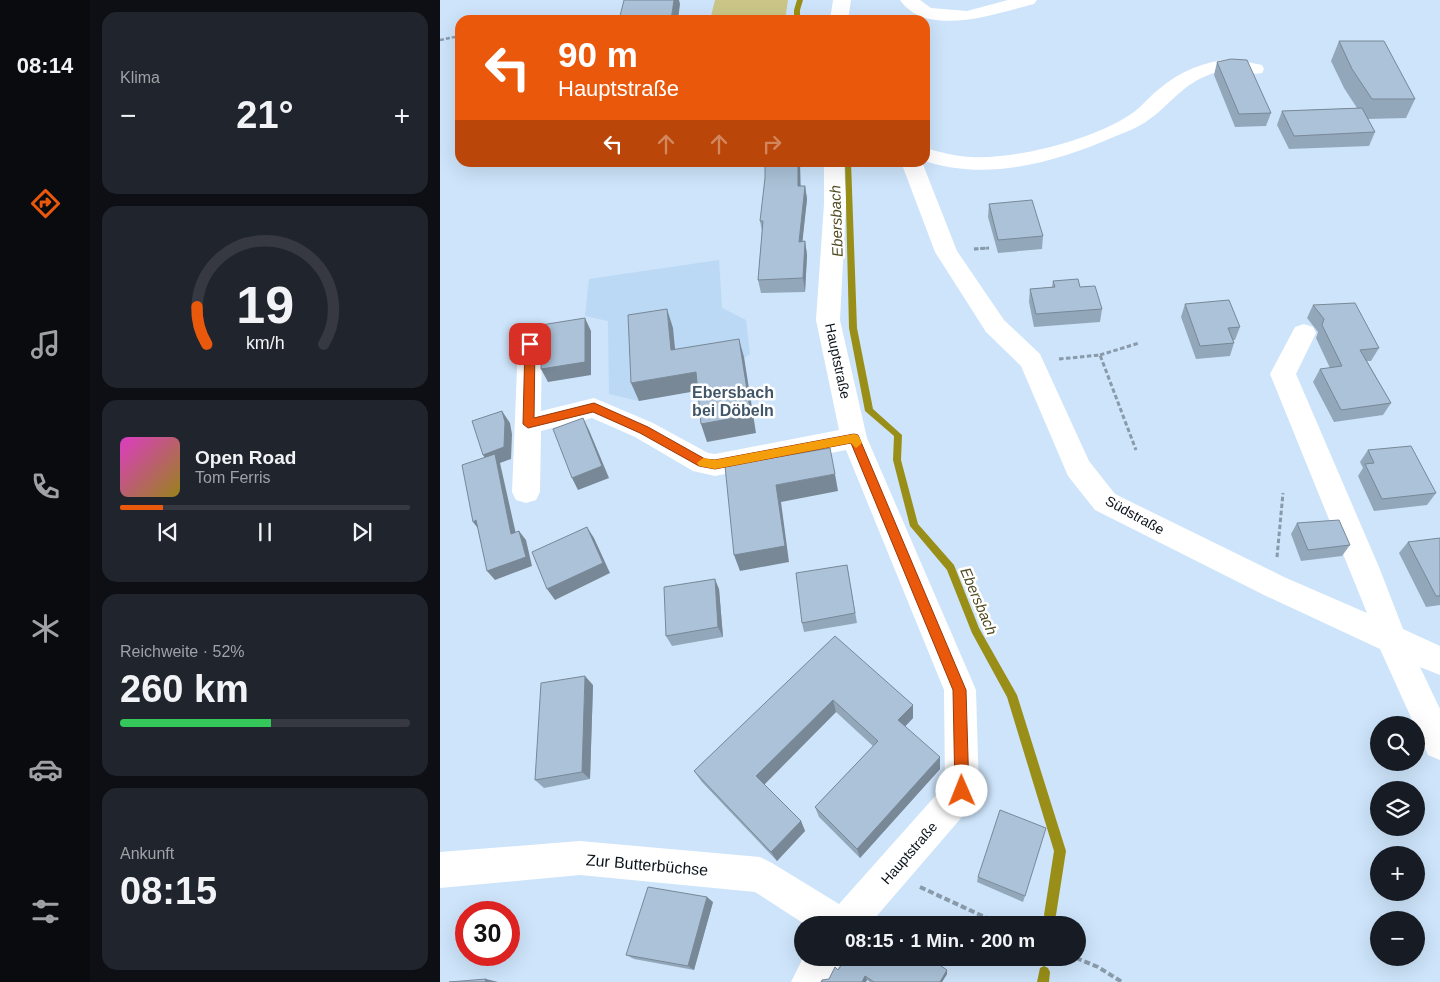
<!DOCTYPE html>
<html lang="de">
<head>
<meta charset="utf-8">
<style>
	body { margin:0; font-family:Helvetica,sans-serif; background:#20242c; color:#f1f3f6; height:100vh; display:flex; flex-direction:column; font-size:19px; white-space:nowrap }
	* { box-sizing:border-box; margin:0 }
	p { font-size:16px; color:#9ea1a6 }
	.icon { flex:none; width:28px; height:28px; fill:none; stroke:currentColor; stroke-width:2; stroke-linecap:round; stroke-linejoin:round }
	.map { position:relative; flex:1; overflow:hidden }
	.drawer { display:flex; flex-direction:column; gap:12px; padding:12px; background:#0d0f14; width:350px }
	.drawer>* { flex:none }
	.guide { position:absolute; left:15px; top:15px; width:475px; height:152px; border-radius:15px; box-shadow:0 5px 20px #0002; background:#ea580c; color:#fff; overflow:hidden }
	.controls { position:absolute; left:930px; top:716px; display:grid; gap:10px }
	.controls a { display:grid; place-items:center; width:55px; height:55px; border-radius:50%; background:#171b24; box-shadow:0 5px 20px #0002; font-size:25px }
	.speed { position:absolute; left:15px; top:901px; display:flex; gap:10px; font-size:25px; font-weight:700; text-align:center }
	.speed>* { display:grid; place-content:center; width:65px; height:65px; border-radius:50%; background:#171b24; box-shadow:0 5px 20px #0002; line-height:1 }
	.speed .limit { border:8px solid #d22; background:#fff; color:#111 }
	.pin { position:absolute; display:grid; place-items:center; width:42px; height:42px; color:#fff; margin:-21px; border-radius:10px; box-shadow:0 2px 8px #0006 }
	.me { position:absolute; width:55px; margin:-28px; rotate:359deg; stroke-linejoin:round; filter:drop-shadow(0 0 4px #0008) }
	.turn { display:flex; align-items:center; gap:18px; height:105px; padding:0 20px; font-size:22px }
	.turn .icon { width:65px; height:65px; stroke-width:2.5 }
	.turn b { display:block; font-size:35px; line-height:42px }
	.lanes { display:flex; align-items:center; height:48px; padding:0 20px; background:#0003; justify-content:center; gap:25px; direction:ltr }
	.lanes .off { opacity:.35 }
	.big { font-size:38px; font-weight:700; line-height:1.1 }
	.drawer .card { flex:1; display:flex; flex-direction:column; justify-content:center; gap:8px; min-width:0; padding:0 18px; border-radius:15px; background:#20242c }
	.drawer .dial { align-items:center; gap:0 }
	.dial svg { height:130px; overflow:visible; fill:none; stroke:#363941; stroke-width:7; stroke-linecap:round; text-anchor:middle }
	.dial text { fill:#f1f3f6; stroke:none }
	.song { display:flex; align-items:center; gap:15px }
	.cover { width:60px; height:60px; border-radius:8px; background:linear-gradient(135deg,hsl(310 70% 55%),hsl(50 70% 35%)) }
	.played { height:5px; border-radius:2px; background:linear-gradient(90deg,#ea580c 15%,#363941 15%) }
	.keys { display:flex; justify-content:space-around; direction:ltr }
	.heat { display:flex; justify-content:space-between; align-items:center; font-size:28px; direction:ltr }
	.charge { height:8px; border-radius:4px; background:linear-gradient(90deg,#34c759 52%,#363941 0) }
	.trip { position:absolute; left:354px; top:916px; width:292px; height:50px; border-radius:25px; background:#171b24; box-shadow:0 5px 20px #0002; font-weight:700; line-height:50px; text-align:center }
	main { display:flex; flex:1; min-height:0 }
	.dock { display:flex; flex-direction:column; width:90px; justify-content:space-around; align-items:center; background:#090b0e; color:#9ea1a6 }
	.dock .icon { width:35px; height:35px }
	.dock .active { color:#ea580c }
	.dock b { font-size:22px; color:#f1f3f6 }
	.map>svg:first-child { display:block }
	.built { fill:#bbd8f4 }
	.green { fill:#cbc688 }
	.lines { fill:none; stroke-linecap:round; stroke-linejoin:round }
	.stream { fill:#998f18; fill-rule:evenodd }
	.path-far2 { stroke:#899aab; stroke-width:2.5; stroke-dasharray:4 2; stroke-linecap:butt }
	.path-far1 { stroke:#899aab; stroke-width:3; stroke-dasharray:4.5 2.5; stroke-linecap:butt }
	.path { stroke:#899aab; stroke-width:4; stroke-dasharray:6 3; stroke-linecap:butt }
	.minor { fill:#fff; fill-rule:evenodd }
	.wall { fill:#93a7ba }
	.shaded-wall { fill:#788897 }
	.building { fill:#abc2d8; stroke:#788897 }
	.route { fill:#ea580c; stroke:#983908 }
	.slow { fill:#f59e0b }
	.labels { text-anchor:middle; dominant-baseline:central; stroke-width:5; stroke-linejoin:round; paint-order:stroke }
	.street-label { font-size:14px; fill:#0c141c; stroke:#fff }
	.water-label { font-size:15px; font-style:italic; fill:#504c20; stroke:#fff }
	.quarter-label { font-size:16px; font-weight:bold; fill:#425669; stroke:#fff }
	.near-street-label { font-size:16px; fill:#0c141c; stroke:#fff }
</style>
</head>
<body>
<main>
<nav class="dock">
<b>08:14</b>
<svg class="icon active" aria-label="directions" viewBox="0 0 24 24"><path d="M12 3l9 9-9 9-9-9zM9 14v-3h6M13 9l2 2-2 2"/></svg>
<svg class="icon" aria-label="music" viewBox="0 0 24 24"><path d="M9 18V5l10-2v13"/><circle cx="6" cy="18" r="3"/><circle cx="16" cy="16" r="3"/></svg>
<svg class="icon" aria-label="phone" viewBox="0 0 24 24"><path d="M5 4h4l2 5-3 2q2 4 5 5l2-3 5 2v4C11 20 4 13 5 4z"/></svg>
<svg class="icon" aria-label="climate" viewBox="0 0 24 24"><path d="M12 3v18M4 7l16 10M4 17L20 7"/></svg>
<svg class="icon" aria-label="car" viewBox="0 0 24 24"><path d="M5 17H2v-5l4-1 3-4h7l3 4 3 1v5h-3M9 17h6M6 11h13"/><circle cx="7" cy="17" r="2"/><circle cx="17" cy="17" r="2"/></svg>
<svg class="icon" aria-label="filters" viewBox="0 0 24 24"><path d="M4 7h16M4 17h16"/><circle cx="9" cy="7" r="2"/><circle cx="15" cy="17" r="2"/></svg>
</nav>
<section class="drawer">
<div class="card"><p>Klima</p>
<div class="heat"><a>−</a><b class="big">21°</b><a>+</a></div>
</div>
<div class="card dial"><svg viewBox="0 0 100 80">
<path d="M14 69A42 42 0 1 1 86 69"/>
<path d="M14 69A42 42 0 0 1 8 46" stroke="#ea580c"/>
<text x="50" y="56" font-size="32" font-weight="700">19</text>
<text x="50" y="72" font-size="11">km/h</text>
</svg></div>
<div class="card">
<div class="song"><i class="cover"></i><div><b>Open Road</b><p>Tom Ferris</p></div></div>
<div class="played"></div>
<div class="keys"><svg class="icon" aria-label="previous" viewBox="0 0 24 24"><path d="M18 5L8 12l10 7zM5 5v14"/></svg><svg class="icon" aria-label="pause" viewBox="0 0 24 24"><path d="M8 5v14M16 5v14"/></svg><svg class="icon" aria-label="next" viewBox="0 0 24 24"><path d="M6 5l10 7-10 7zM19 5v14"/></svg></div>
</div>
<div class="card"><p>Reichweite · 52%</p><b class="big">260 km</b><div class="charge"></div></div>
<div class="card"><p>Ankunft</p><b class="big">08:15</b></div>
</section>
<div class="map">
<svg width="1000" height="982" viewBox="0 0 1000 982">
	<rect width="100%" height="100%" fill="#cde4fa"/>
	<path class="built" d="M279,260L282,308L306,320L310,354L262,390L199,401L169,394L168,321L145,316L149,279Z"/>
	<path class="green" d="M275,0H348L345,20H270Z"/>
	<g class="lines">
		<path class="stream" d="M357,0H363L360,10V20H354V10Z
			M405,162H411L417,328L433,409L462,435L461,460L478,524L514,565L539,628L577,695L626,851L616,915L614,919L610,921L606,919L604,915L614,851L567,697L532,633L507,570L470,526L453,460L454,436L425,411L409,328Z
			M604,966L608,968L610,972L609,982H597L600,968Z"/>
		<path class="path-far2" d="M0,40L20,36
			M534,249L549,248"/>
		<path class="path-far1" d="M534,249L549,248
			M660,355L699,343
			M619,359L660,355L696,450
			M837,557L843,493"/>
		<path class="path" d="M480,887L562,925
			M636,958L658,967L682,982"/>
		<path class="minor" d="M393,0H411L408,20H390Z
			M460,0H480L491,8L527,11L568,0H597L594,4C557,13 487,39 460,0Z
			M792,59L822,65L824,69L822,73C813,75 808,72 800,71C788,69 777,71 766,76C741,86 728,107 707,121C697,128 686,132 676,136C617,162 548,182 485,161V148C500,152 514,156 530,157C575,160 657,139 694,112C703,105 710,96 719,89C740,71 765,61 792,59Z
			M384,162H404L406,204L400,320L427,438L536,690L539,791L534,803L429,925H366L315,892L140,875L0,888V852L140,841L320,857L332,863L399,904L505,785L504,690L406,450L275,476L253,471L195,437L152,418L101,431L100,492L96,500L86,503L76,500L72,492L78,344L81,338L90,335L99,338L102,344L101,411L154,398L213,423L268,453L275,454L399,430L376,320L384,204Z
			M461,162H482L517,251L564,320L600,354L649,461L675,494L844,577L927,613L830,374L855,327L864,324L873,327L876,333L856,374L939,567L963,629L1000,646V675L980,667L1000,709V760L988,755L940,649L824,595L655,510L628,476L581,366L546,332L495,252Z
			M363,958H403L391,982H351Z"/>
	</g>
	<path class="wall" d="M899,41L975,99L966,118L928,119L935,132L929,146L849,149L837,125L842,111L917,108L904,88L891,61Z
		M777,62L831,113L826,126L795,127L774,75Z
		M360,162V186H365L367,199L362,241H365L367,255L365,292L321,293L318,280L322,231L320,221Z
		M549,204L603,236L602,249L558,253L548,217Z
		M613,281L640,287L662,309L660,322L594,327L589,302L590,289L612,287Z
		M745,304L800,327L795,340H793L794,343L790,356L756,359L741,317Z
		M873,305L939,348L931,361H927L951,403L943,415L894,422L873,382L880,369L890,368L876,338L878,332L867,318Z
		M928,450L996,493L987,505L934,511L918,476L923,468L920,462Z
		M857,523L910,545L902,556L861,561L851,534Z
		M1000,538V605L986,607L959,553L968,542Z
		M407,565L417,623L364,632L362,623Z
		M279,589L283,637L232,646L226,636Z
		M395,636L473,718L465,726L500,769L420,858L379,817L375,807L433,746L396,712L324,784L361,821L365,831L337,861L262,782L254,771Z
		M153,685L150,779L104,788L95,780Z
		M538,877L585,896L583,902L537,882Z
		M273,902L254,970L194,959L186,955Z
		M398,970L507,974L502,982H430L427,980L389,979Z"/>
	<path class="shaded-wall" d="M234,0H239L240,4L238,20H231Z
		M358,162H360L361,199L358,186Z
		M365,186L367,199L361,255L359,242Z
		M365,241L367,255L365,292L363,278Z
		M227,309L233,328L237,369L231,350Z
		M145,318L151,331V375L108,382L101,369Z
		M299,339L304,357L316,433L267,442L261,424Z
		M102,352L104,365L97,353Z
		M256,372L262,390L199,401L191,383Z
		M62,411L70,423L72,434L71,459L60,463L78,543L71,534L51,467L43,455Z
		M143,418L149,430L169,478L138,490L132,478Z
		M395,474L398,491L341,502L349,562L300,571L294,555L336,485Z
		M36,520L40,531L33,522Z
		M147,527L154,538L170,573L115,600L107,589Z
		M79,531L86,540L92,566L55,580L47,571Z
		M275,579L279,589L283,637L278,627Z
		M145,676L153,685L150,779L142,772Z
		M393,700L396,712L322,787L316,776Z
		M473,705V718L460,732L458,720Z
		M500,757V769L420,858L417,849Z
		M361,821L365,831L337,861L331,852Z
		M267,897L273,902L254,970L248,966Z
		M507,970V974L502,982H500Z
		M425,976L427,980L426,982H422Z
		M46,979L58,982H45Z"/>
	<path class="building" d="M184,0H234L231,20H179Z
		M899,41H944L975,99H932L912,69Z
		M791,59L807,60L831,113L799,114L777,62Z
		M922,108L935,132L854,136L842,111Z
		M325,162H358V186H365L359,242L365,241L363,278L318,280L323,221H320L325,178Z
		M592,200L603,236L558,240L549,204Z
		M638,279L640,287L655,286L662,309L596,314L590,289L615,287L613,281Z
		M789,300L800,327L788,328L794,343L760,346L745,304Z
		M915,303L939,348L920,350L951,403L901,410L880,369L902,366L882,325L884,319L873,305Z
		M227,309L231,350L299,339L311,415L261,424L256,372L191,383L188,315Z
		M145,318V362L101,369L102,352L97,353V331L95,326Z
		M62,411L65,422L64,447L43,455L32,421Z
		M143,418L162,466L132,478L113,429Z
		M971,446L996,493L942,499L925,464L934,463L928,450Z
		M390,448L395,474L336,485L345,546L294,555L285,466Z
		M55,454L71,534L79,531L86,557L47,571L36,520L33,522L22,465Z
		M899,520L910,545L868,550L857,523Z
		M147,527L163,563L107,589L92,552Z
		M1000,538V596H996L968,542Z
		M407,565L415,613L362,623L356,573Z
		M275,579L278,627L226,636L224,587Z
		M395,636L473,705L458,720L500,757L417,849L375,807L438,741L393,700L316,776L361,821L331,852L254,771Z
		M145,676L142,772L95,780L101,683Z
		M560,810L606,828L585,896L538,877Z
		M208,887L267,897L248,966L186,955Z
		M432,917L444,925H427Z
		M406,958H489L507,970L500,982H434L425,976L422,982H381L382,980L389,979L395,967L398,970Z
		M46,979L45,982H9Z"/>
	<path class="route" d="M90,341L95,344L94,418L154,403L208,427L265,459L275,460L414,434L418,435L526,690L529,791L527,796L522,798L517,796L515,791L513,690L411,443L275,469L259,466L200,433L153,412L88,428L83,424L85,344Z"/>
	<path class="slow" d="M414,434L418,435L422,443L416,448L411,443L275,469L259,466L257,463L263,458L275,460Z"/>
	<g class="labels">
		<g class="street-label">
			<text transform="translate(398 361) rotate(78)">Hauptstraße</text>
			<text transform="translate(695 515) rotate(29)">Südstraße</text>
			<text transform="translate(469 853) rotate(-49)">Hauptstraße</text>
		</g>
		<g class="water-label">
			<text transform="translate(396 221) rotate(-92)">Ebersbach</text>
			<text transform="translate(539 601) rotate(67)">Ebersbach</text>
		</g>
		<g class="quarter-label">
			<text x="293" y="392">Ebersbach<tspan x="293" dy="18">bei Döbeln</tspan></text>
		</g>
		<g class="near-street-label">
			<text transform="translate(207 865) rotate(5)">Zur Butterbüchse</text>
		</g>
	</g>
</svg>
<div class="controls">
<a><svg class="icon" aria-label="search" viewBox="0 0 24 24"><circle cx="10" cy="10" r="6"/><path d="M15 15l6 6"/></svg></a>
<a><svg class="icon" aria-label="layers" viewBox="0 0 24 24"><path d="M12 4l9 5-9 5-9-5zM3 14l9 5 9-5"/></svg></a>
<a>+</a>
<a>−</a>
</div>
<div class="speed"><div class="limit">30</div></div>
<div class="pin" style="left:90px;top:344px;background:#d93025"><svg class="icon" aria-label="arrive" viewBox="0 0 24 24"><path d="M6 21V4h12l-3 4 3 4H6"/></svg></div>
<svg class="me" style="left:522px;top:791px" viewBox="-20 -20 40 40"><circle r="19" fill="#fff"/><path d="M0-13L10 11 0 6-10 11z" fill="#ea580c"/></svg>
<div class="trip">08:15 · 1 Min. · 200 m</div>
<div class="guide">
<div class="turn"><svg class="icon" aria-label="left" viewBox="0 0 24 24"><path d="M17 20v-9H6M10 6l-5 5 5 5"/></svg><div><b>90 m</b>Hauptstraße</div></div>
<div class="lanes"><svg class="icon" aria-label="left" viewBox="0 0 24 24"><path d="M17 20v-9H6M10 6l-5 5 5 5"/></svg><svg class="icon off" aria-label="ahead" viewBox="0 0 24 24"><path d="M12 20V5M6 11l6-6 6 6"/></svg><svg class="icon off" aria-label="ahead" viewBox="0 0 24 24"><path d="M12 20V5M6 11l6-6 6 6"/></svg><svg class="icon off" aria-label="right" viewBox="0 0 24 24"><path d="M7 20v-9h11M14 6l5 5-5 5"/></svg></div>
</div>
</div>
</main>
</body>
</html>
